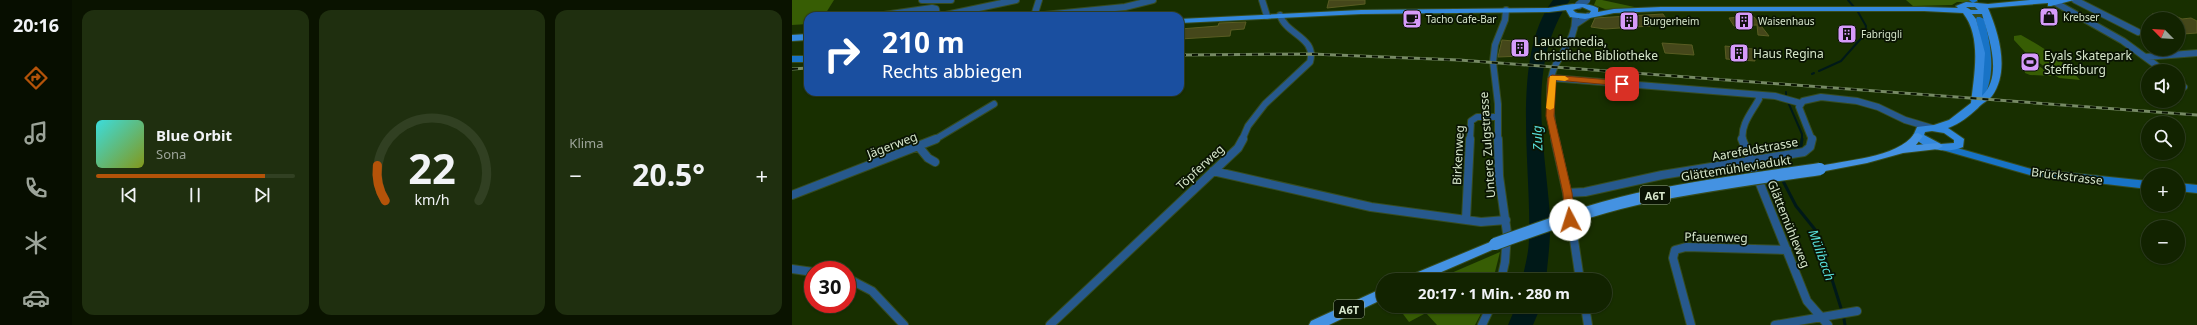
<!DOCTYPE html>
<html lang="de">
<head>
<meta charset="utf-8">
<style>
	body { margin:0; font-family:"Noto Sans",sans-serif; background:#1f2f0f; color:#f1f3f6; height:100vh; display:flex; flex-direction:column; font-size:15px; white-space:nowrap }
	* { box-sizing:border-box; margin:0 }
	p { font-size:13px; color:#9ca499 }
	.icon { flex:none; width:22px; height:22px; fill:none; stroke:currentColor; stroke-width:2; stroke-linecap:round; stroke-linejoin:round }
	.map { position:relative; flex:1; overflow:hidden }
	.panel { display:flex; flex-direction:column; gap:10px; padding:10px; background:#0a1300; width:720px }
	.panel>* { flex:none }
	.hud { position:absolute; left:12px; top:12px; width:380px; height:84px; border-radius:12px; box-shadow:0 1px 3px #0004,0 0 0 1px #314022; background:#1a4fa0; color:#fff; overflow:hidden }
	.needle { width:26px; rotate:294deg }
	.tools { position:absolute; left:1349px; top:12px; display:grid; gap:8px }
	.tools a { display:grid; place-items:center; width:44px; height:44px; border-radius:50%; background:#122300; box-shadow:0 1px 3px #0004,0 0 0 1px #314022; font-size:20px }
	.speed { position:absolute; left:12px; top:261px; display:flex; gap:8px; font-size:20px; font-weight:700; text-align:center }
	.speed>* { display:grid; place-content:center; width:52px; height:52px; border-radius:50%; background:#122300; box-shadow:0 1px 3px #0004,0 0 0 1px #314022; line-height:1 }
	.speed .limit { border:6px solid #d22; background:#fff; color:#111 }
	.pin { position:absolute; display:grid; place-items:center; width:34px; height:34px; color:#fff; margin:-17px; border-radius:8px; box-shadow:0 2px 6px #0006 }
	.me { position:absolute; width:44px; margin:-22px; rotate:355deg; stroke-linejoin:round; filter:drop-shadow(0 0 3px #0008) }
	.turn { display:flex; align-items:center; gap:14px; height:84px; padding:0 12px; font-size:18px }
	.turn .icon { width:52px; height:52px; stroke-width:2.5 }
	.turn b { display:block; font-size:28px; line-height:34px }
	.big { font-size:30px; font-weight:700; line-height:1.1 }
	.panel .widget { flex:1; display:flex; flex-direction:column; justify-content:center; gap:6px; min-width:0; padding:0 14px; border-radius:12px; background:#1f2f0f }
	.panel .dial { align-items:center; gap:0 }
	.dial svg { height:104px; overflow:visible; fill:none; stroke:#314022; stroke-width:7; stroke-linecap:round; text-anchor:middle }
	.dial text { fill:#f1f3f6; stroke:none }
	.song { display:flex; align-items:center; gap:12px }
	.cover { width:48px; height:48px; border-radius:6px; background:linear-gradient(135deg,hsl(180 70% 55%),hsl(70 70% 35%)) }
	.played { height:4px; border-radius:2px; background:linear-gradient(90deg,#b45309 85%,#314022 85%) }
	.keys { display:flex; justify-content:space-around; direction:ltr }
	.heat { display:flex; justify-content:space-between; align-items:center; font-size:22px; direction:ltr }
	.panel .tiles { flex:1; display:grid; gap:10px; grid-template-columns:repeat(3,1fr) }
	.trip { position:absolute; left:584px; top:273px; width:236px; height:40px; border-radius:20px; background:#122300; box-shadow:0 1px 3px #0004,0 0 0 1px #314022; font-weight:700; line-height:40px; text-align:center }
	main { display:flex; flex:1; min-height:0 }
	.tabs { display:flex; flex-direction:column; width:72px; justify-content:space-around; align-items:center; background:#070e00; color:#9ca499 }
	.tabs .icon { width:28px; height:28px }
	.tabs .active { color:#b45309 }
	.tabs b { font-size:18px; color:#f1f3f6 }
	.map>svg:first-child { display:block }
	.green { fill:#375d04 }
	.water { fill:#001918 }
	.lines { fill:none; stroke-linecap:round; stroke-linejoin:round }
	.stream-far1 { stroke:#001918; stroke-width:2 }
	.stream { stroke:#001918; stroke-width:3 }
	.building { fill:#45471a; stroke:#595c22 }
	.secondary-tunnel { stroke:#344a1e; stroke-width:9; stroke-dasharray:9 4.5; stroke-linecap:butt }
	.minor-far1-casing { stroke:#364c20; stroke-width:8 }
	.minor-casing { stroke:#364c20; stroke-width:10 }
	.tertiary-casing { stroke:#364c20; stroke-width:9 }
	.secondary-casing { stroke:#364c20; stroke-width:2 }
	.primary-casing { stroke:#364c20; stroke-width:2 }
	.trunk-casing { stroke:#364c20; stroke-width:2 }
	.minor-far1 { stroke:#27598d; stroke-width:6 }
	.minor { stroke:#27598d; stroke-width:8 }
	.tertiary { stroke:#27598d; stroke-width:8 }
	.secondary { fill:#1873c6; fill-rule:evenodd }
	.primary { fill:#38d; fill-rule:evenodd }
	.trunk { fill:#4492e2; fill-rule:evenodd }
	.rail-casing { stroke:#778a65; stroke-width:3 }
	.rail { stroke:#0a1403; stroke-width:2; stroke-dasharray:6; stroke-linecap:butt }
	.trunk-bridge-casing { stroke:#364c20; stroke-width:14; stroke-linecap:butt }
	.trunk-bridge { stroke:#4492e2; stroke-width:12 }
	.route { fill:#b45309; stroke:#753606 }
	.slow { fill:#f59e0b }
	.labels { text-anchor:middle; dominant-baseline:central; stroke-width:3.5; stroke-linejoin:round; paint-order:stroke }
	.far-poi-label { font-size:10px; fill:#d6e6cb; stroke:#0a1403; text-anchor:start }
	.shield { fill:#0a1403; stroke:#99a78f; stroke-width:1 }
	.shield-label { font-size:11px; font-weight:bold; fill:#d6e6cb }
	.poi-label { font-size:12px; fill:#d6e6cb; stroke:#0a1403; text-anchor:start }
	.street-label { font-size:12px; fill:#d6e6cb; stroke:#0a1403 }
	.water-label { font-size:13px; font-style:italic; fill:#57ded9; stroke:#0a1403 }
</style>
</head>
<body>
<main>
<nav class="tabs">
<b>20:16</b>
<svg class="icon active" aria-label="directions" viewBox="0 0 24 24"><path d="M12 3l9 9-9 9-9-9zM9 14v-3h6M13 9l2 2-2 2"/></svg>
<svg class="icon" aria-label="music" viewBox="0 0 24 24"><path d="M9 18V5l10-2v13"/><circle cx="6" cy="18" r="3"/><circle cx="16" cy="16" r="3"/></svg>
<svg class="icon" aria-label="phone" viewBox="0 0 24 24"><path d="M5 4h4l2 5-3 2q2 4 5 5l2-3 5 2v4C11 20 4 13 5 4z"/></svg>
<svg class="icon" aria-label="climate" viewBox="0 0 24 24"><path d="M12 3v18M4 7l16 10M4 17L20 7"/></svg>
<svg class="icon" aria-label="car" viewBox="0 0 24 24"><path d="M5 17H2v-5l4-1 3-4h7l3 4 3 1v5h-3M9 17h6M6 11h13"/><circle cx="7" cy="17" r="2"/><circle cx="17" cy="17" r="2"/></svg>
</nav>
<section class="panel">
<div class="tiles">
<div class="widget">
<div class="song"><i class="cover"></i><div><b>Blue Orbit</b><p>Sona</p></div></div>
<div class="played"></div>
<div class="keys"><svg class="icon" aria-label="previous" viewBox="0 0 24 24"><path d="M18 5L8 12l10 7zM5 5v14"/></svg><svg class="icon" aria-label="pause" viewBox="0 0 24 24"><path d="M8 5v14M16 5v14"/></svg><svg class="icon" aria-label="next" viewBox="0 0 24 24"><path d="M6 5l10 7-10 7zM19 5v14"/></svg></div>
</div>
<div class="widget dial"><svg viewBox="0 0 100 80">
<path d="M14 69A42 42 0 1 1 86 69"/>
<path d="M14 69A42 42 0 0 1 8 42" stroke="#b45309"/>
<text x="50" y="56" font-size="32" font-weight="700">22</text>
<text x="50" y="72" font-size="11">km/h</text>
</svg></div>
<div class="widget"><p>Klima</p>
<div class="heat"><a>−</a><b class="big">20.5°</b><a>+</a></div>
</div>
</div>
</section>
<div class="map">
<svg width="1405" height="325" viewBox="0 0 1405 325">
	<rect width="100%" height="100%" fill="#182f00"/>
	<path class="green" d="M0,0H42L32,16H16V24L0,25Z
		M804,0H810L847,8L813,9L802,5Z
		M1114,0H1177L1178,2H1165L1160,5L1121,6Z
		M1229,35C1251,47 1272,61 1288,80L1267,78L1233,52L1222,40V36Z
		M1230,55H1233L1260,76L1238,75L1233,73Z
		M708,252L701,280H643Z
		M605,306H693L683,325H645L634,313L617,322Z"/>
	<path class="water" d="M761,0H778C733,65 753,143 758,216C759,237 756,259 754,280H730C733,266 737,252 737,238C740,171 718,55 761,0Z
		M724,306H749L741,325H716Z"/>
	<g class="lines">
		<path class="stream-far1" d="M1056,0L1062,7
			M1027,71L1049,61L1073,34L1074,26L1066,12
			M1020,74L1022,73
			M994,92V95
			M996,102L1010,134V140"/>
		<path class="stream" d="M996,151L1009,146L1010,139
			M987,161L988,170
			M990,179L1004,206L1025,232L1049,308
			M1052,319L1053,325"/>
	</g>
	<path class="building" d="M537,0H573V4L535,8Z
		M1377,13L1390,19L1399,18L1405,21V33L1391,34L1386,32V19H1360V14Z
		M871,14L875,20L858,26L813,29L799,27L803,18Z
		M949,17H962L977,36L966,35L965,25L942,26L937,18Z
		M454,22L452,29L439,30L438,36L388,39V29L426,26L427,23Z
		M710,40L721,41L719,46L735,47L732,56L706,57Z
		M870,43L900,45L902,55L873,53Z
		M933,46L961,49L963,61L934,59Z"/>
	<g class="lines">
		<path class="secondary-tunnel" d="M1181,1L1188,19"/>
		<defs>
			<path id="minor-far1" d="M130,0H159
				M247,0L242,16L333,7L361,0
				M470,0L475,16
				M1283,0L1346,32
				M1264,3L1331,41L1372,71
				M85,16L140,8L144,9L145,16
				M149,16L224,0
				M784,24L796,16
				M1353,57L1405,53
				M760,78L983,96L1008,103
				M1386,82L1392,87
				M142,140L202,104
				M450,140L456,126L473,104L518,62C525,37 494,35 488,15
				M678,140L679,121L685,117H706
				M706,140V104L701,62L703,45L713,20L714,10
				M763,140C759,120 754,84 763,66C772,48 785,36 783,15
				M951,140C948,125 960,112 967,99L966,95
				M1020,140L1007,107L1011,101L1029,97L1065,101L1086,107L1113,120L1140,128"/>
			<path id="minor" d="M706,139L707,176L715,233L713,262L709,280
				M763,139L775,193L788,280
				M950,139L1015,301L1036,325
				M127,147L136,158L143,162
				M421,171L579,207L689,222L714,220
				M775,193L793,192L870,175L1012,152L1018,147L1020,139
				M0,195L144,139
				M674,219L678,139
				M0,269L21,272
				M55,278L80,291L112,325
				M793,306L796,325
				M258,325L446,148L451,139
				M690,325L699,306
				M899,325L881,258L883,250L894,247L995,250
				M983,325L1065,311"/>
			<path id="tertiary" d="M787,5L794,0"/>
			<path id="secondary" d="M1177,0H1185V1L1181,3Z
				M1185,17H1188L1192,19C1200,49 1205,79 1187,106L1184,107L1179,104C1194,73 1192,52 1184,19Z
				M0,56H16V62H0Z
				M1151,144L1239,169L1356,181V189L1238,175L1147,149L1146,147L1147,145Z
				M1386,183L1405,185V193L1386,191Z"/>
			<path id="primary" d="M1238,0H1282L1259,6H1256V3L1196,8C1207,34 1218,71 1200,96C1196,101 1190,103 1186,108C1177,116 1168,124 1156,128L1172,139L1171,147C1155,154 1132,150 1121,136L1125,127L1142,125L1157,120L1179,103C1182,75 1190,37 1171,13L1132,11H869L822,13L793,19L778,17L774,10L757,12L569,14L388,23V19L569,10L757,8C773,5 791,0 806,8V12L822,9L869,7H1132L1166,8L1164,6L1174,2L1196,4ZM790,7L799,11L797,14L784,13L781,10ZM1174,7H1183L1186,10H1179ZM1180,14H1190C1197,38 1211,76 1190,96L1193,53L1184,19ZM1140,131L1152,133L1162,140V143L1149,144L1132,135L1133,132Z
				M16,34V40L0,41V35Z"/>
			<path id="trunk" d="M1126,133L1131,136L1124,145L1146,143L1151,146L1146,149L1111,153L1075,163L1028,172L1022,169L1024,167C1051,160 1106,158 1122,134Z
				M703,240L707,241L709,244L707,247L631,280H612L614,277Z
				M591,288V299L537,325H517L519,321Z"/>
		</defs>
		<use href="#minor-far1" class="minor-far1-casing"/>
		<use href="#minor" class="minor-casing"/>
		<use href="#tertiary" class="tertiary-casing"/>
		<use href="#secondary" class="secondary-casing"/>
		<use href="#primary" class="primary-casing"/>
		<use href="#trunk" class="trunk-casing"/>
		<use href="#minor-far1" class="minor-far1"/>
		<use href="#minor" class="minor"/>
		<use href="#tertiary" class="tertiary"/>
		<use href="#secondary" class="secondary"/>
		<use href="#primary" class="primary"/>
		<use href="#trunk" class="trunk"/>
		<defs>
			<path id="rail" d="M388,55L519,54L667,60L1405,115
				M0,69L16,68"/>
		</defs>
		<use href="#rail" class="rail-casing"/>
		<use href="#rail" class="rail"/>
		<defs>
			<path id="trunk-bridge" d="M703,244C750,227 797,210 845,199C905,186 967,178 1028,169"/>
		</defs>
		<use href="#trunk-bridge" class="trunk-bridge-casing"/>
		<use href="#trunk-bridge" class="trunk-bridge"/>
	</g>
	<path class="route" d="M760,75L830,81L834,84L830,86L764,80L762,116L780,193L783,220L778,223L773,220L771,193L754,116L756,78Z"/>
	<path class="slow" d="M758,76H773L777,79L773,81L764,80L762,108L758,110L754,108Z"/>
	<defs>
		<symbol id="shop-square" viewBox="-11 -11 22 22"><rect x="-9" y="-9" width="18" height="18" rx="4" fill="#d69bfa" stroke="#0a1403"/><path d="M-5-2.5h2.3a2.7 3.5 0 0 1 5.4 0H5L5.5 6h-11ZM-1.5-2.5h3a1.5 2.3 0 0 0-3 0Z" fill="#111"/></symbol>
		<symbol id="cafe-square" viewBox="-11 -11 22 22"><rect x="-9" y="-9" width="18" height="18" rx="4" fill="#d69bfa" stroke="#0a1403"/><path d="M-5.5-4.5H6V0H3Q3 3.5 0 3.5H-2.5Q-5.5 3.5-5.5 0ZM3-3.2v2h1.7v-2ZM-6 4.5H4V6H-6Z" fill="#111"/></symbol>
		<symbol id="building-square" viewBox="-11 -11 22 22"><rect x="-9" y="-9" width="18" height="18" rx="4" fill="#d69bfa" stroke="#0a1403"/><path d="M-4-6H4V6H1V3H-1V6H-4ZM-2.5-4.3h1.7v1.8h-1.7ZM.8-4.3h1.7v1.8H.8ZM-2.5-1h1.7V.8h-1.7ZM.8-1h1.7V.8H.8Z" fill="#111"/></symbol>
		<symbol id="stadium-square" viewBox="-11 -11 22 22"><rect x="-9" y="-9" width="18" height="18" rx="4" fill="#d69bfa" stroke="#0a1403"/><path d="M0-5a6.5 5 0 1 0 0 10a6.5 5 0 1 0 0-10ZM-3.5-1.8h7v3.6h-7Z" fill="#111"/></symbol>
	</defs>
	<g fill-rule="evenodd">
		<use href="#shop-square" x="1246" y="6" width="22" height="22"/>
		<use href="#cafe-square" x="609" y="8" width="22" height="22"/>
		<use href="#building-square" x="826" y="10" width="22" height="22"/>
		<use href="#building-square" x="941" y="10" width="22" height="22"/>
		<use href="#building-square" x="1044" y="23" width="22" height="22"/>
		<use href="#building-square" x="717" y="37" width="22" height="22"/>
		<use href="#building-square" x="936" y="42" width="22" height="22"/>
		<use href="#stadium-square" x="1227" y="51" width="22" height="22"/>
	</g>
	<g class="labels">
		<g class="far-poi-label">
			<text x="1271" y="17">Krebser</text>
			<text x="634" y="19">Tacho Cafe-Bar</text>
			<text x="851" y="21">Burgerheim</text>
			<text x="966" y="21">Waisenhaus</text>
			<text x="1069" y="34">Fabriggli</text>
		</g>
		<g class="shield">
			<rect x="848" y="186" width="30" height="18" rx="3"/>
			<rect x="542" y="300" width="30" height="18" rx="3"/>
		</g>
		<g class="shield-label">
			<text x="863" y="195">A6T</text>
			<text x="557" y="309">A6T</text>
		</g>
		<g class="poi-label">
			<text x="742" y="41">Laudamedia,<tspan x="742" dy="14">christliche Bibliotheke</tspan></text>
			<text x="961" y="53">Haus Regina</text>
			<text x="1252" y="55">Eyals Skatepark<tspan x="1252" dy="14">Steffisburg</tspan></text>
		</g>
		<g class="street-label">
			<text transform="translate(100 145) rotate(-21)">Jägerweg</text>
			<text transform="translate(695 145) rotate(-94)">Untere Zulgstrasse</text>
			<text transform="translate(963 149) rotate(-10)">Aarefeldstrasse</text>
			<text transform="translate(666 155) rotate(-87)">Birkenweg</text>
			<text transform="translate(408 167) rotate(-43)">Töpferweg</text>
			<text transform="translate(944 168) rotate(-9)">Glättemühleviadukt</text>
			<text transform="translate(1275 176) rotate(7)">Brückstrasse</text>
			<text transform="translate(997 224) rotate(68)">Glättemühleweg</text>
			<text transform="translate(924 237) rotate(1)">Pfauenweg</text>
		</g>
		<g class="water-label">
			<text transform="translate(745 138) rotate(-92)">Zulg</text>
			<text transform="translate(1030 255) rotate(70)">Mülibach</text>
		</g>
	</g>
</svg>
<div class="tools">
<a><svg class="needle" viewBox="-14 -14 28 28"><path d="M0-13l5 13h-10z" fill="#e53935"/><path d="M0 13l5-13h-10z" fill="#9ca499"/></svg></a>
<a><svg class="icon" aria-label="sound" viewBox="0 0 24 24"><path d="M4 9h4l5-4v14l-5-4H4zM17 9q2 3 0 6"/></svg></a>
<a><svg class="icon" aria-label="search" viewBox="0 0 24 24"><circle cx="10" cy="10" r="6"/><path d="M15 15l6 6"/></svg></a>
<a>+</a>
<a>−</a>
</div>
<div class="speed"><div class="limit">30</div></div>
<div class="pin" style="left:830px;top:84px;background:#d93025"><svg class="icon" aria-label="arrive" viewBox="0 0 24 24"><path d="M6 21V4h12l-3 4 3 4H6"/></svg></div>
<svg class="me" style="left:778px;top:220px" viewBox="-20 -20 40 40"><circle r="19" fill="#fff"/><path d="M0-13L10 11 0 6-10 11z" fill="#b45309"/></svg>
<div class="trip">20:17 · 1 Min. · 280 m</div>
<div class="hud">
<div class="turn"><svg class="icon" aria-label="right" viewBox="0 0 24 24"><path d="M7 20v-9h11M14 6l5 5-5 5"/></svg><div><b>210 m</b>Rechts abbiegen</div></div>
</div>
</div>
</main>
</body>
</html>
